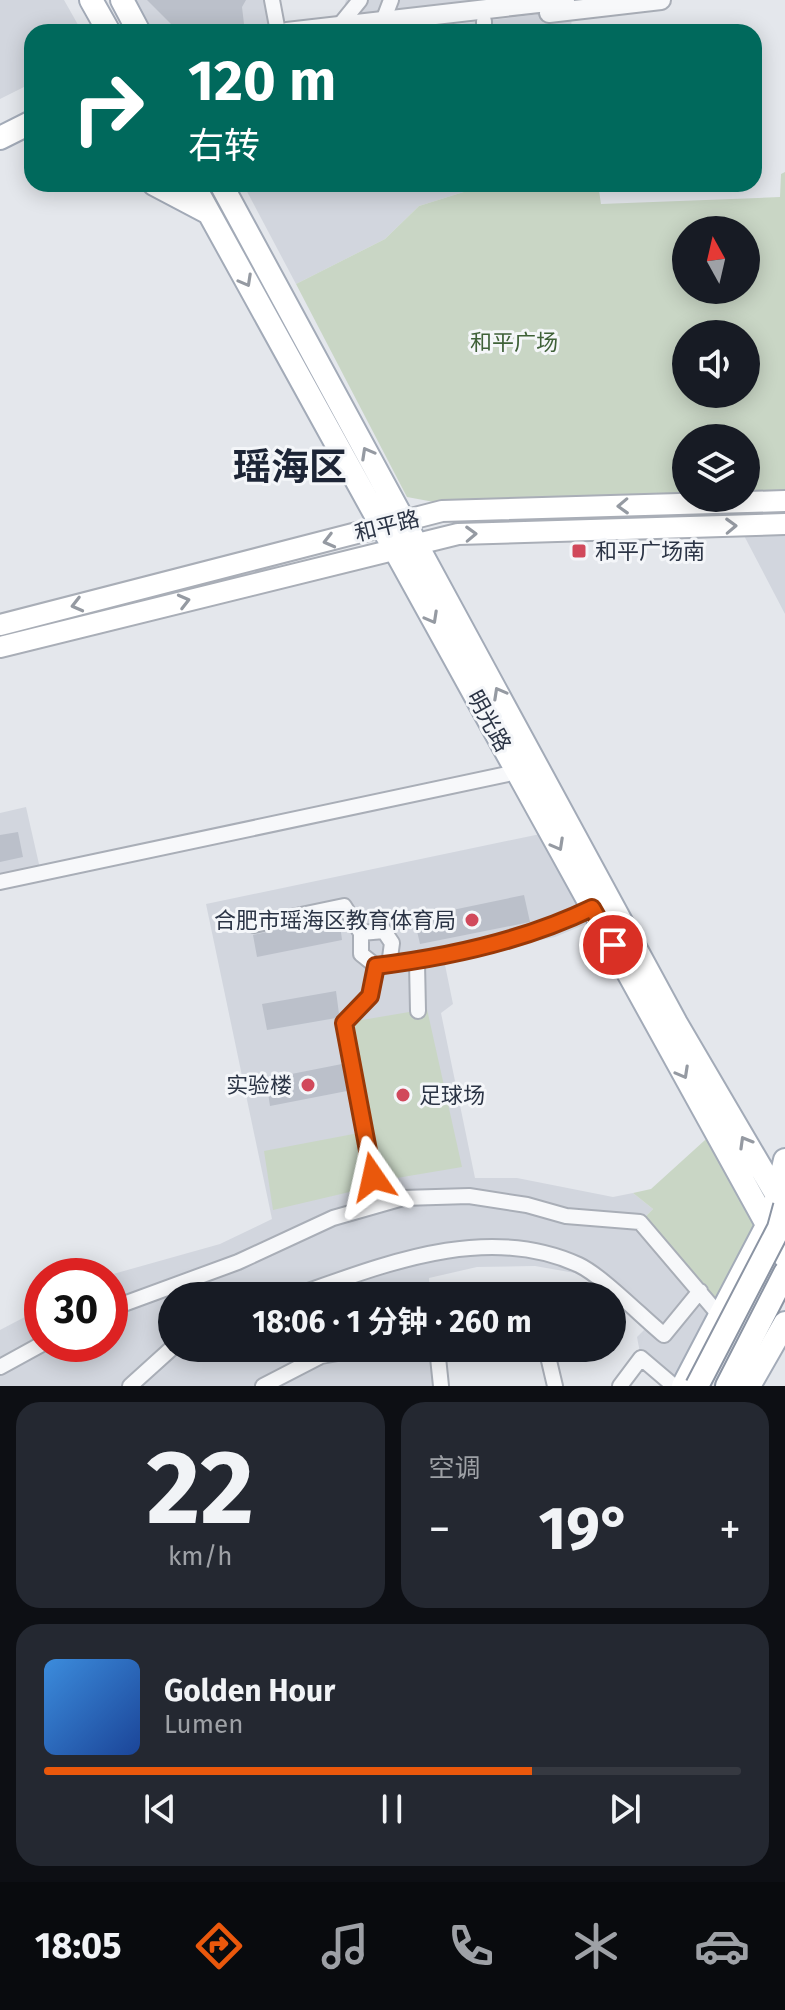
<!DOCTYPE html>
<html lang="zh">
<head>
<meta charset="utf-8">
<style>
	body { margin:0; font-family:"Fira Sans","Noto Sans SC",sans-serif; background:#242831; color:#f1f3f6; height:100vh; display:flex; flex-direction:column; font-size:30px; white-space:nowrap }
	* { box-sizing:border-box; margin:0 }
	p { font-size:26px; color:#9ea1a6 }
	.icon { flex:none; width:44px; height:44px; fill:none; stroke:currentColor; stroke-width:2; stroke-linecap:round; stroke-linejoin:round }
	.map { position:relative; height:1386px; overflow:hidden }
	.drawer { display:flex; flex-direction:column; gap:16px; padding:16px; background:#0d0f14; flex:1 }
	.drawer>* { flex:none }
	.guide { position:absolute; left:24px; top:24px; width:738px; height:168px; border-radius:24px; box-shadow:0 4px 20px #0003; background:#00695c; color:#fff; overflow:hidden }
	.needle { width:52px; rotate:352deg }
	.fabs { position:absolute; left:672px; top:216px; display:grid; gap:16px }
	.fabs a { display:grid; place-items:center; width:88px; height:88px; border-radius:50%; background:#171b24; box-shadow:0 4px 20px #0003; font-size:40px }
	.speed { position:absolute; left:24px; top:1258px; display:flex; gap:16px; font-size:40px; font-weight:700; text-align:center }
	.speed>* { display:grid; place-content:center; width:104px; height:104px; border-radius:50%; background:#171b24; box-shadow:0 4px 20px #0003; line-height:1 }
	.speed .limit { border:12px solid #d22; background:#fff; color:#111 }
	.pin { position:absolute; display:grid; place-items:center; width:68px; height:68px; color:#fff; margin:-34px; border:4px solid #fff; border-radius:50%; box-shadow:0 2px 8px #0007 }
	.me { position:absolute; width:88px; margin:-44px; rotate:349deg; stroke-linejoin:round; filter:drop-shadow(0 0 6px #0008) }
	.turn { display:flex; align-items:center; gap:28px; height:168px; padding:0 32px; font-size:36px }
	.turn .icon { width:104px; height:104px; stroke-width:2.5 }
	.turn b { display:block; font-size:56px; line-height:68px }
	.big { font-size:60px; font-weight:700; line-height:1.1 }
	.drawer .widget { flex:1; display:flex; flex-direction:column; justify-content:center; gap:12px; min-width:0; padding:0 28px; border-radius:24px; background:#242831 }
	.drawer .dial { align-items:center; gap:0 }
	.dial b { font-size:104px; line-height:1 }
	.song { display:flex; align-items:center; gap:24px }
	.cover { width:96px; height:96px; border-radius:12px; background:linear-gradient(135deg,hsl(210 70% 55%),hsl(220 70% 35%)) }
	.played { height:8px; border-radius:4px; background:linear-gradient(90deg,#ea580c 70%,#363941 70%) }
	.keys { display:flex; justify-content:space-around; direction:ltr }
	.heat { display:flex; justify-content:space-between; align-items:center; font-size:44px; direction:ltr }
	.drawer .tiles { flex:1; display:grid; gap:16px; grid-template-columns:1fr 1fr }
	.widget:last-child { grid-column:span 2 }
	.trip { position:absolute; left:158px; top:1282px; width:468px; height:80px; border-radius:40px; background:#171b24; box-shadow:0 4px 20px #0003; font-weight:700; line-height:80px; text-align:center }
	.menu { display:flex; height:128px; justify-content:space-around; align-items:center; background:#090b0e; color:#9ea1a6 }
	.menu .icon { width:56px; height:56px }
	.menu .active { color:#ea580c }
	.menu b { font-size:36px; color:#f1f3f6 }
	.map>svg:first-child { display:block }
	.built { fill:#d2d6de }
	.green { fill:#c9d6c5; fill-rule:evenodd }
	.building { fill:#bbc0ca }
	.lines { fill:none; stroke-linecap:round; stroke-linejoin:round }
	.minor-casing { stroke:#a9aeb7; stroke-width:18 }
	.tertiary-casing { stroke:#a9aeb7; stroke-width:22 }
	.secondary-casing { stroke:#a9aeb7; stroke-width:24 }
	.primary-casing { stroke:#a3abb8; stroke-width:26 }
	.trunk-casing { stroke:#8b94a3; stroke-width:26 }
	.minor { stroke:#f7f8fa; stroke-width:14 }
	.tertiary { stroke:#f7f8fa; stroke-width:18 }
	.secondary { stroke:#fff; stroke-width:20 }
	.primary { stroke:#fff; stroke-width:22 }
	.trunk { stroke:#fff; stroke-width:22 }
	.trunk-bridge-casing { stroke:#8b94a3; stroke-width:26; stroke-linecap:butt }
	.trunk-bridge { stroke:#fff; stroke-width:22 }
	.oneway { stroke:#959aa2 }
	.route-casing { stroke:#983908; stroke-width:20 }
	.route { stroke:#ea580c; stroke-width:14 }
	.poi-dot { fill:#d1495b; stroke:#f4f6f9; stroke-width:3 }
	.labels { text-anchor:middle; dominant-baseline:central; stroke-width:6; stroke-linejoin:round; paint-order:stroke }
	.park-label { font-size:22px; fill:#3f6138; stroke:#f4f6f9 }
	.street-label { font-size:22px; fill:#2b3445; stroke:#f4f6f9 }
	.poi-label { font-size:22px; fill:#2b3445; stroke:#f4f6f9; text-anchor:start }
	.town-label { font-size:38px; font-weight:bold; fill:#1d2536; stroke:#f4f6f9 }
</style>
</head>
<body>
<div class="map">
<svg width="785" height="1386" viewBox="0 0 785 1386">
	<rect width="100%" height="100%" fill="#e4e7ec"/>
	<path class="built" d="M0,0H64L81,30L32,32V83L0,99Z
		M123,0H272L278,32H139Z
		M346,0H502L339,26Z
		M572,10L571,32H387L484,21Z
		M243,184H478L470,190L419,206L385,239L296,284Z
		M785,524V614L739,526Z
		M26,807L41,873L0,882V813Z
		M550,832L598,919L555,937L444,960L453,1004L441,1013L475,1178H517L613,1197L633,1193L653,1209L640,1222L720,1316L683,1386L641,1358L637,1337L650,1324L592,1276L535,1266L477,1267L429,1278L430,1296H172V1348H437L441,1386H0V1330L42,1308V1344H110V1276H106L220,1244L272,1219L206,904Z"/>
	<path class="green" d="M785,172V492L746,493V438H686V494L434,502L407,497L296,284L385,239L419,206L470,190L478,184H598L601,204L780,197L781,174ZM686,230H746V290H686ZM686,334H746V394H686Z
		M427,1009L462,1167L379,1181L344,1023Z
		M715,1131L768,1225L720,1316L640,1222L653,1209L633,1193L651,1189Z
		M364,1132L375,1186L273,1210L264,1151Z"/>
	<path class="building" d="M147,0H246L242,7L244,24L207,29L175,28Z
		M18,832L23,857L0,862V835Z
		M524,895L530,922L420,944L414,918Z
		M339,917L342,940L257,957L253,935Z
		M336,991L339,1014L336,1018L267,1030L262,1004Z
		M342,1064L347,1091L270,1106L266,1079Z"/>
	<g class="lines">
		<defs>
			<path id="minor" d="M272,0L278,32
				M383,21L391,0
				M484,21V32
				M339,26L360,0
				M0,882L517,772
				M254,925L344,906L361,933L384,931L392,943L389,965
				M361,933V954L376,966
				M417,963L418,1011
				M373,1177L344,1023L370,996L376,966C449,957 526,940 592,908
				M294,1296C383,1265 486,1222 579,1265C602,1276 642,1317 664,1335L700,1291
				M110,1309L238,1262L333,1218L403,1198L469,1196L527,1205L566,1216L640,1222L720,1316
				M437,1348L441,1386
				M546,1348L555,1386
				M0,1367L42,1344
				M130,1386L172,1348
				M263,1386L321,1356L366,1348
				M620,1386L641,1358L674,1386"/>
			<path id="tertiary" d="M549,13L661,0
				M287,32L565,0"/>
			<path id="secondary" d="M0,625L442,511L785,501
				M0,647L458,534L785,524"/>
			<path id="primary" d="M91,0L109,32
				M122,0L139,32
				M0,138L32,122
				M154,184L209,213
				M193,184L785,1257
				M221,184L676,1023L785,1209
				M683,1386L772,1216L785,1160
				M749,1386L785,1323"/>
			<path id="trunk" d="M727,1386L785,1273"/>
		</defs>
		<use href="#minor" class="minor-casing"/>
		<use href="#tertiary" class="tertiary-casing"/>
		<use href="#secondary" class="secondary-casing"/>
		<use href="#primary" class="primary-casing"/>
		<use href="#trunk" class="trunk-casing"/>
		<use href="#minor" class="minor"/>
		<use href="#tertiary" class="tertiary"/>
		<use href="#secondary" class="secondary"/>
		<use href="#primary" class="primary"/>
		<use href="#trunk" class="trunk"/>
		<defs>
			<path id="trunk-bridge" d="M697,1386L779,1228L785,1206"/>
		</defs>
		<use href="#trunk-bridge" class="trunk-bridge-casing"/>
		<use href="#trunk-bridge" class="trunk-bridge"/>
	</g>
	<defs><path id="oneway-chevron" d="M-2-3.5L2.5 0L-2 3.5" fill="none" stroke-width="1.6" stroke-linecap="round" stroke-linejoin="round" transform="scale(2)"/></defs>
	<g class="oneway">
		<use href="#oneway-chevron" transform="translate(246 281) rotate(61)"/>
		<use href="#oneway-chevron" transform="translate(367 453) rotate(-119)"/>
		<use href="#oneway-chevron" transform="translate(623 506) rotate(178)"/>
		<use href="#oneway-chevron" transform="translate(731 526) rotate(-2)"/>
		<use href="#oneway-chevron" transform="translate(471 534) rotate(-2)"/>
		<use href="#oneway-chevron" transform="translate(329 541) rotate(166)"/>
		<use href="#oneway-chevron" transform="translate(184 601) rotate(-14)"/>
		<use href="#oneway-chevron" transform="translate(77 605) rotate(166)"/>
		<use href="#oneway-chevron" transform="translate(432 618) rotate(61)"/>
		<use href="#oneway-chevron" transform="translate(499 693) rotate(-119)"/>
		<use href="#oneway-chevron" transform="translate(558 845) rotate(61)"/>
		<use href="#oneway-chevron" transform="translate(683 1073) rotate(61)"/>
		<use href="#oneway-chevron" transform="translate(745 1142) rotate(-120)"/>
	</g>
	<g class="lines">
		<defs>
			<path id="route" d="M373,1177L344,1023L370,996L376,966C449,957 526,940 592,908L613,945"/>
		</defs>
		<use href="#route" class="route-casing"/>
		<use href="#route" class="route"/>
	</g>
	<g class="poi-dot">
		<rect x="571" y="543" width="16" height="16" rx="4"/>
		<circle cx="472" cy="920" r="8"/>
		<circle cx="308" cy="1085" r="8"/>
		<circle cx="403" cy="1095" r="8"/>
	</g>
	<g class="labels">
		<g class="park-label">
			<text x="514" y="342">和平广场</text>
		</g>
		<g class="street-label">
			<text transform="translate(387 526) rotate(-14)">和平路</text>
			<text transform="translate(489 721) rotate(61)">明光路</text>
		</g>
		<g class="poi-label">
			<text x="595" y="551">和平广场南</text>
			<text x="456" y="920" text-anchor="end">合肥市瑶海区教育体育局</text>
			<text x="292" y="1085" text-anchor="end">实验楼</text>
			<text x="419" y="1095">足球场</text>
		</g>
		<g class="town-label">
			<text x="290" y="467">瑶海区</text>
		</g>
	</g>
</svg>
<div class="fabs">
<a><svg class="needle" viewBox="-14 -14 28 28"><path d="M0-13l5 13h-10z" fill="#e53935"/><path d="M0 13l5-13h-10z" fill="#9ea1a6"/></svg></a>
<a><svg class="icon" aria-label="sound" viewBox="0 0 24 24"><path d="M4 9h4l5-4v14l-5-4H4zM17 9q2 3 0 6"/></svg></a>
<a><svg class="icon" aria-label="layers" viewBox="0 0 24 24"><path d="M12 4l9 5-9 5-9-5zM3 14l9 5 9-5"/></svg></a>
</div>
<div class="speed"><div class="limit">30</div></div>
<div class="pin" style="left:613px;top:945px;background:#d93025"><svg class="icon" aria-label="arrive" viewBox="0 0 24 24"><path d="M6 21V4h12l-3 4 3 4H6"/></svg></div>
<svg class="me" style="left:373px;top:1177px" viewBox="-20 -20 40 40"><path d="M0-17L14 15 0 8-14 15z" fill="#ea580c" stroke="#fff" stroke-width="4"/></svg>
<div class="trip">18:06 · 1 分钟 · 260 m</div>
<div class="guide">
<div class="turn"><svg class="icon" aria-label="right" viewBox="0 0 24 24"><path d="M7 20v-9h11M14 6l5 5-5 5"/></svg><div><b>120 m</b>右转</div></div>
</div>
</div>
<section class="drawer">
<div class="tiles">
<div class="widget dial"><b>22</b><p>km/h</p></div>
<div class="widget"><p>空调</p>
<div class="heat"><a>−</a><b class="big">19°</b><a>+</a></div>
</div>
<div class="widget">
<div class="song"><i class="cover"></i><div><b>Golden Hour</b><p>Lumen</p></div></div>
<div class="played"></div>
<div class="keys"><svg class="icon" aria-label="previous" viewBox="0 0 24 24"><path d="M18 5L8 12l10 7zM5 5v14"/></svg><svg class="icon" aria-label="pause" viewBox="0 0 24 24"><path d="M8 5v14M16 5v14"/></svg><svg class="icon" aria-label="next" viewBox="0 0 24 24"><path d="M6 5l10 7-10 7zM19 5v14"/></svg></div>
</div>
</div>
</section>
<nav class="menu">
<b>18:05</b>
<svg class="icon active" aria-label="directions" viewBox="0 0 24 24"><path d="M12 3l9 9-9 9-9-9zM9 14v-3h6M13 9l2 2-2 2"/></svg>
<svg class="icon" aria-label="music" viewBox="0 0 24 24"><path d="M9 18V5l10-2v13"/><circle cx="6" cy="18" r="3"/><circle cx="16" cy="16" r="3"/></svg>
<svg class="icon" aria-label="phone" viewBox="0 0 24 24"><path d="M5 4h4l2 5-3 2q2 4 5 5l2-3 5 2v4C11 20 4 13 5 4z"/></svg>
<svg class="icon" aria-label="climate" viewBox="0 0 24 24"><path d="M12 3v18M4 7l16 10M4 17L20 7"/></svg>
<svg class="icon" aria-label="car" viewBox="0 0 24 24"><path d="M5 17H2v-5l4-1 3-4h7l3 4 3 1v5h-3M9 17h6M6 11h13"/><circle cx="7" cy="17" r="2"/><circle cx="17" cy="17" r="2"/></svg>
</nav>
</body>
</html>
